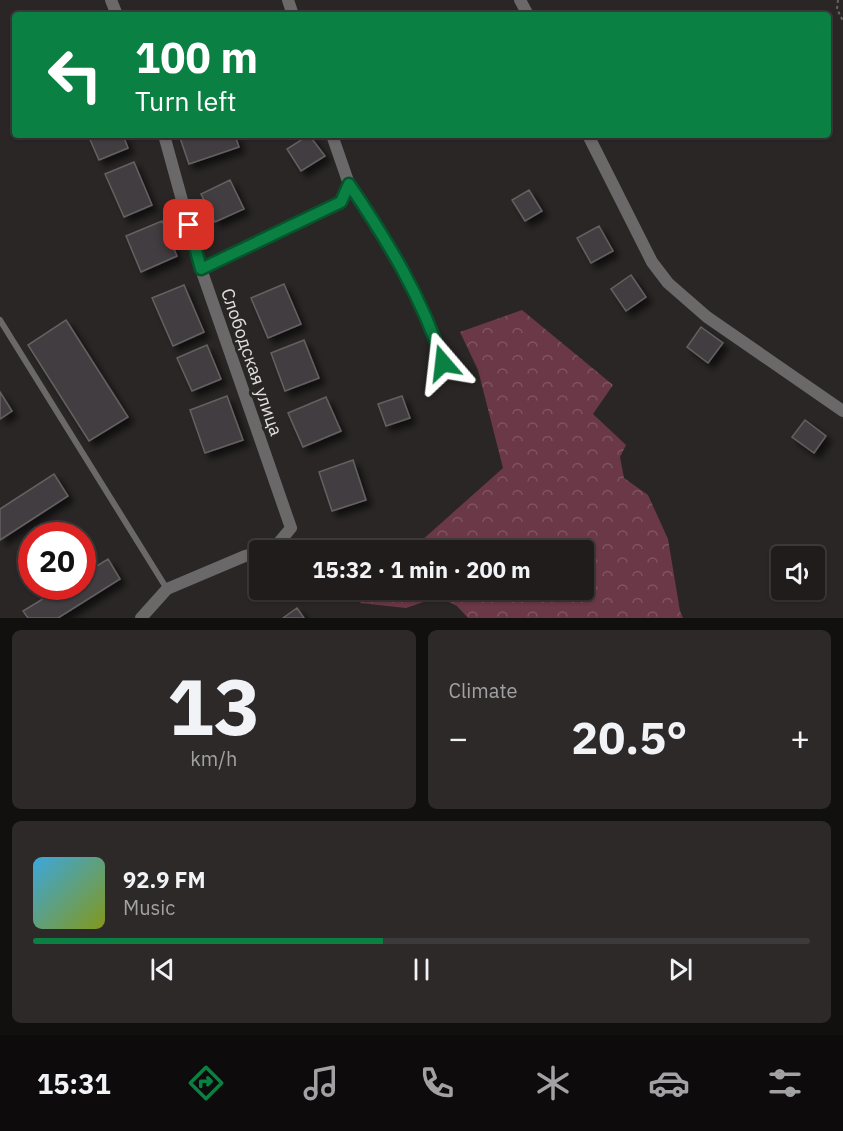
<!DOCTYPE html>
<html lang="en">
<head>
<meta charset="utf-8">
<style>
	body { margin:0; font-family:"IBM Plex Sans",sans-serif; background:#2d2929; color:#f1f3f6; height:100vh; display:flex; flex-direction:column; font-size:22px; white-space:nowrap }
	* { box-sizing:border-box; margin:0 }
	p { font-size:20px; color:#a2a1a3 }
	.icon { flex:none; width:33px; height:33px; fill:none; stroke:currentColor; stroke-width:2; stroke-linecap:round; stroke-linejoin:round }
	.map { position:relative; height:618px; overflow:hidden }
	.drawer { display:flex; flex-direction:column; gap:12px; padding:12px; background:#120f0f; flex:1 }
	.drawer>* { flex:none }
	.hud { position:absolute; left:12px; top:12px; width:819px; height:126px; border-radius:6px; box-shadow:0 2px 4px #0004,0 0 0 2px #3d3a3b; background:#0b8043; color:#fff; overflow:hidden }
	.buttons { position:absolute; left:771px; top:546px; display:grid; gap:12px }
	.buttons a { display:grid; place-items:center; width:54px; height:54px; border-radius:6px; background:#201c1c; box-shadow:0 2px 4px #0004,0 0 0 2px #3d3a3b; font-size:30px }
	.speed { position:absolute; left:18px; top:522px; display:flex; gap:12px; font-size:30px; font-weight:700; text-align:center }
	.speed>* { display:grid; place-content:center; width:78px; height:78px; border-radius:50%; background:#201c1c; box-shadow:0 2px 4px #0004,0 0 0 2px #3d3a3b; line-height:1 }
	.speed .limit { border:9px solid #d22; background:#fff; color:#111 }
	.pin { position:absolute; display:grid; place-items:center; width:51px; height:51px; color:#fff; margin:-26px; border-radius:12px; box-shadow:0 3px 9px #0006 }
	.me { position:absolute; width:66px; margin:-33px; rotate:343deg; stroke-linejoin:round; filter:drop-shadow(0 0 4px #0008) }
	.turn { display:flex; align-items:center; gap:21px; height:126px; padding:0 24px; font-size:27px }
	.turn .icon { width:78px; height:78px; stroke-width:2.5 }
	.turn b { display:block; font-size:42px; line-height:51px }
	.big { font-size:45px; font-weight:800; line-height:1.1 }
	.drawer .card { flex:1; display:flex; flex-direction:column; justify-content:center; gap:9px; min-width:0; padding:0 21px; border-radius:9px; background:#2d2929 }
	.drawer .dial { align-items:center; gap:0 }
	.dial b { font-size:78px; line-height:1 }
	.song { display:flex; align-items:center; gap:18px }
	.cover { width:72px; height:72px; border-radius:9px; background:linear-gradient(135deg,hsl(200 70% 55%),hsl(70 70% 35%)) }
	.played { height:6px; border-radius:3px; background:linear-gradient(90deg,#0b8043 45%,#3d3a3b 45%) }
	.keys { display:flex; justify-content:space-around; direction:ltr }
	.heat { display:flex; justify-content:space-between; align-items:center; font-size:33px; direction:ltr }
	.drawer .tiles { flex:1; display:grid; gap:12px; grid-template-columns:1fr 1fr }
	.card:last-child { grid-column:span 2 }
	.trip { position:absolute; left:249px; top:540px; width:345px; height:60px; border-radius:6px; background:#201c1c; box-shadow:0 2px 4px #0004,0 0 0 2px #3d3a3b; font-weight:800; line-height:60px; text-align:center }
	.tabs { display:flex; height:96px; justify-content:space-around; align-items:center; background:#0d0b0b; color:#a2a1a3 }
	.tabs .icon { width:42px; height:42px }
	.tabs .active { color:#0b8043 }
	.tabs b { font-size:27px; color:#f1f3f6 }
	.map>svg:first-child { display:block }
	.forest { fill:url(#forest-crowns) }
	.building { fill:#423e3f; stroke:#656061; stroke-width:1.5; filter:url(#shadow) }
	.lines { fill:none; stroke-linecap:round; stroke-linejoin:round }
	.path { stroke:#676464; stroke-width:2; stroke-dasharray:3 3; stroke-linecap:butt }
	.lane { stroke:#6a6868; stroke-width:6 }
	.street { stroke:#6a6868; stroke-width:12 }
	.route-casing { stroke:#07532c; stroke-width:15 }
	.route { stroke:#0b8043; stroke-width:10 }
	.labels { text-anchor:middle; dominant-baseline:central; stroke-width:6; stroke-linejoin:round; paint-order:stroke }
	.street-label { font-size:18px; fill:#e1dfdf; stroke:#2a2626 }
</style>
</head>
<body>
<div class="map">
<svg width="843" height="618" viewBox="0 0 843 618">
	<defs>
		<pattern id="forest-crowns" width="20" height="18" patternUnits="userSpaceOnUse" patternTransform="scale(1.5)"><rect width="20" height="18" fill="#6a3846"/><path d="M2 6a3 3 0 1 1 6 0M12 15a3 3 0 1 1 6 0" fill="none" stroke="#7f5460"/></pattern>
		<filter id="shadow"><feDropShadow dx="5.5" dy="5.5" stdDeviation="3" flood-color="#0009"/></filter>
	</defs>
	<rect width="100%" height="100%" fill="#2a2626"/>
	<path class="forest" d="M522,310L613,385L593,414L626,445L620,457L624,478L648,495L668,539L680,611L683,618H468L457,606L438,597L406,608L360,603L361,590H584V550H411L503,468L478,370L460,332Z"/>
	<path class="building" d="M88,135H123L128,148L99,160Z
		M179,135H235L239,147L189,164Z
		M309,135L325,156L301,171L287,149Z
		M134,162L152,205L124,217L105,174Z
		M230,180L244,209L215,222L201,194Z
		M529,190L542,211L525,221L512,200Z
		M162,221L177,256L141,272L126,236Z
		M599,226L613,251L591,263L577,238Z
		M631,275L646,297L626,311L611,289Z
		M284,284L301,324L268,338L251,298Z
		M184,285L204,332L173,346L152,298Z
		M66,320L128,417L89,441L28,345Z
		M701,327L723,343L708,363L687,347Z
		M304,340L319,378L285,391L271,353Z
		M207,345L221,379L192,391L177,358Z
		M0,392L12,411L0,419Z
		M227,396L243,440L205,453L190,410Z
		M402,396L410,418L386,426L378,404Z
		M326,397L341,431L303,447L288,413Z
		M805,420L826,436L814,453L792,437Z
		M353,460L366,500L332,511L319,472Z
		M54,474L68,496L0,540V509Z
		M108,559L120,579L58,618H28L23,611L64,586H82V575Z
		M297,608L304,618H283Z"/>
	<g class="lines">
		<path class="path" d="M838,0L837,9L843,21"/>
		<path class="lane" d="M349,184L386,238L433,331L443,363
			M0,320L167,589"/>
		<path class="street" d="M111,0L117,15
			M288,0L293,15
			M520,0L528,15
			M164,135L201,269L291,528L275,547L264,550
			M588,135L652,262L668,283L707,317L843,411
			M201,269L341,202L349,184L332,135
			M141,618L167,589L245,556L260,552"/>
	</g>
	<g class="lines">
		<defs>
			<path id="route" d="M189,225L201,269L341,202L349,184C387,240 423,299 443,363"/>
		</defs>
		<use href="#route" class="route-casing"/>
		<use href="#route" class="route"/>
	</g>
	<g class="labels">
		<g class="street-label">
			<text transform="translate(252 362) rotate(71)">Слободская улица</text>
		</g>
	</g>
</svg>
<div class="buttons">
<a><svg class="icon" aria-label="sound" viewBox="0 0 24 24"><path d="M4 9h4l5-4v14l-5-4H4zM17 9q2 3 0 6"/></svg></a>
</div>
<div class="speed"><div class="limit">20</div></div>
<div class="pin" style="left:189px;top:225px;background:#d93025"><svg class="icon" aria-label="arrive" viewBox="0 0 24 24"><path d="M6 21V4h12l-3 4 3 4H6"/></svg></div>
<svg class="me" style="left:443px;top:363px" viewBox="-20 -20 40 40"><path d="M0-17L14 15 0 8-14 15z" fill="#0b8043" stroke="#fff" stroke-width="4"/></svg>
<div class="trip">15:32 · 1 min · 200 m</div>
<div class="hud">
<div class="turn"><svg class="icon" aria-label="left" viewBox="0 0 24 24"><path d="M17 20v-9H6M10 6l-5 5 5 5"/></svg><div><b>100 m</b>Turn left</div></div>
</div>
</div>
<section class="drawer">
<div class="tiles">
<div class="card dial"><b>13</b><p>km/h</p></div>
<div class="card"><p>Climate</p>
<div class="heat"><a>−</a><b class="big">20.5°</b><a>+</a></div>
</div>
<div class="card">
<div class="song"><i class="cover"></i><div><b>92.9 FM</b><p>Music</p></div></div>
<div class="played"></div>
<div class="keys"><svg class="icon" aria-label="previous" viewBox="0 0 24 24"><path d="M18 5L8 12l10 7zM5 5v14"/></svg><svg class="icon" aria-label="pause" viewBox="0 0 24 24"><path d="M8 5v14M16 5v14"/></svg><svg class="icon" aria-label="next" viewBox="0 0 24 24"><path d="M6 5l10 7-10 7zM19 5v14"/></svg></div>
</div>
</div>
</section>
<nav class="tabs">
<b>15:31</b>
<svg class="icon active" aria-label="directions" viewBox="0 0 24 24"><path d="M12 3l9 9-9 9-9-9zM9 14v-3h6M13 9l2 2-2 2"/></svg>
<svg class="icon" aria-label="music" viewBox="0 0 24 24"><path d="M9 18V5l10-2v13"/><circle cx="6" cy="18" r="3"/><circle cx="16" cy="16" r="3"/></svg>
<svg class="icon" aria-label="phone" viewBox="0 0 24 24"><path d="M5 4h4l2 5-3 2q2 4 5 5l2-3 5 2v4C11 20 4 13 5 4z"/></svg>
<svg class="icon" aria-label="climate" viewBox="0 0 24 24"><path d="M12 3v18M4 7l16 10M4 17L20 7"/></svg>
<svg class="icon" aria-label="car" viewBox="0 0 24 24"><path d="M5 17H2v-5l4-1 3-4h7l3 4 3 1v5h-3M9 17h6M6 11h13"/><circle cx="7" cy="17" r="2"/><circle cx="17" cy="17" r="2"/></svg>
<svg class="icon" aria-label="filters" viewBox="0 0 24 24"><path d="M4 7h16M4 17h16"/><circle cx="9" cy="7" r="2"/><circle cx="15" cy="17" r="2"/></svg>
</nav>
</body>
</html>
